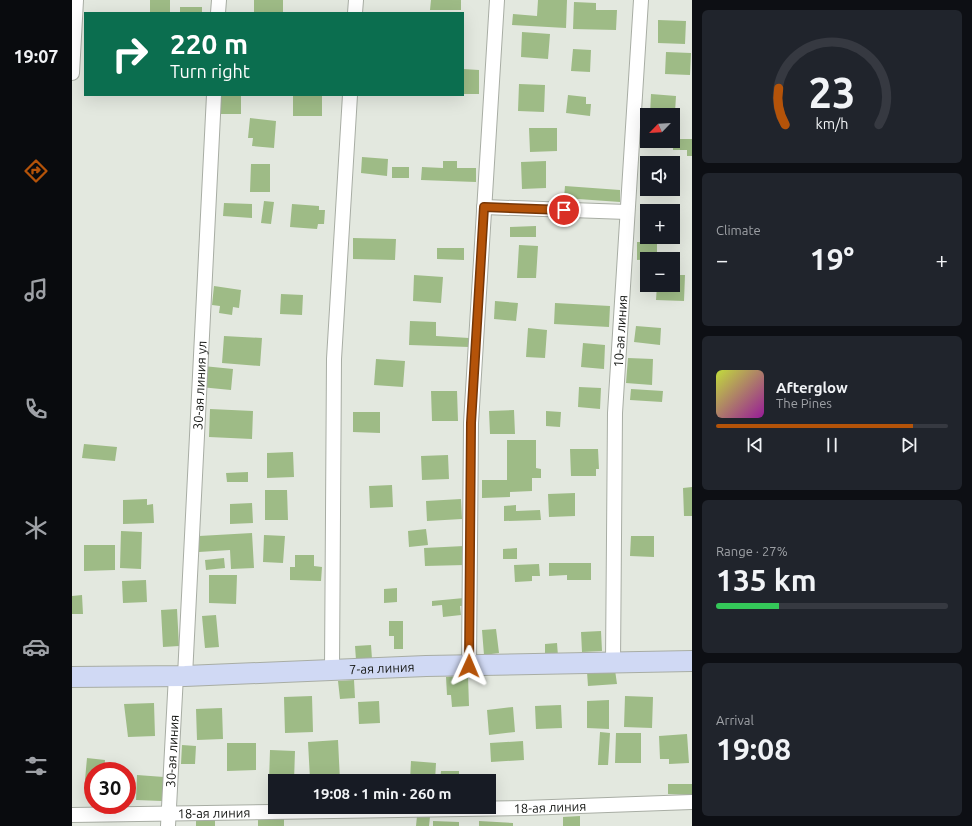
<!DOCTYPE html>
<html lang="en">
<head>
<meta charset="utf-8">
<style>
	body { margin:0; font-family:Ubuntu,sans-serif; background:#20242c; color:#f1f3f6; height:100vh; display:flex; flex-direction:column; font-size:15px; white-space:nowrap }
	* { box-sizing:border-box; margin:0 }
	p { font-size:13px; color:#9ea1a6 }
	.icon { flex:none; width:22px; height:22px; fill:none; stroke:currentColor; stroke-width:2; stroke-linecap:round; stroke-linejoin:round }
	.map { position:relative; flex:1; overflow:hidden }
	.side { display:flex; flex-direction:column; gap:10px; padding:10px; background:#0d0f14; width:280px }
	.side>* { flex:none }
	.banner { position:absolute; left:12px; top:12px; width:380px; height:84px; border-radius:0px; box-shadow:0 4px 16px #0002; background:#0b6e4f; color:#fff; overflow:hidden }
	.needle { width:26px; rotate:245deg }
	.buttons { position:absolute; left:568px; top:108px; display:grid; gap:8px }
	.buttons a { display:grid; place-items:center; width:40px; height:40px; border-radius:0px; background:#171b24; box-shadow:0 4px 16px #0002; font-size:20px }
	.speed { position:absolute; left:12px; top:762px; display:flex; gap:8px; font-size:20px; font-weight:700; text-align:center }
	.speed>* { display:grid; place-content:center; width:52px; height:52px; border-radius:50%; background:#171b24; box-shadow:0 4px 16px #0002; line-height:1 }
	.speed .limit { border:6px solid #d22; background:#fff; color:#111 }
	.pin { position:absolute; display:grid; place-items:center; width:34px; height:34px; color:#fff; margin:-17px; border:2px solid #fff; border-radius:50%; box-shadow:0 1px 4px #0007 }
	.me { position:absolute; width:44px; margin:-22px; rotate:1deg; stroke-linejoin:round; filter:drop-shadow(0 0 3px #0008) }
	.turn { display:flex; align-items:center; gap:14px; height:84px; padding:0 20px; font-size:18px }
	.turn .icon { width:52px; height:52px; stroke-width:2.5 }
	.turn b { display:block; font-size:28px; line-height:34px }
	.big { font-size:30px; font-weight:700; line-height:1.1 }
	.side .tile { flex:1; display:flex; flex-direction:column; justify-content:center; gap:6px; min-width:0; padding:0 14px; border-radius:6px; background:#20242c }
	.side .dial { align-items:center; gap:0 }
	.dial svg { height:104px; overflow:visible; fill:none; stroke:#363941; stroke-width:7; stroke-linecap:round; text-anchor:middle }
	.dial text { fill:#f1f3f6; stroke:none }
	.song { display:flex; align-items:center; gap:12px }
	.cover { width:48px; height:48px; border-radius:6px; background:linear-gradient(135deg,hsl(70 70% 55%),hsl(300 70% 35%)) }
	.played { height:4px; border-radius:2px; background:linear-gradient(90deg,#b45309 85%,#363941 85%) }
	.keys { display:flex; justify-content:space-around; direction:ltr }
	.heat { display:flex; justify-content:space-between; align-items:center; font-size:22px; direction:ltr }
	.charge { height:6px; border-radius:3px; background:linear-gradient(90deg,#34c759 27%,#363941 0) }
	.trip { position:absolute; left:196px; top:774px; width:228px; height:40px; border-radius:0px; background:#171b24; box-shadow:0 4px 16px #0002; font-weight:700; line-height:40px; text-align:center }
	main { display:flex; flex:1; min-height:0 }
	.tab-bar { display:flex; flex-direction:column; width:72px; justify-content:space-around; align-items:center; background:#090b0e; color:#9ea1a6 }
	.tab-bar .icon { width:28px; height:28px }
	.tab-bar .on { color:#b45309 }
	.tab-bar b { font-size:18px; color:#f1f3f6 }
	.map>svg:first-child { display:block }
	.building { fill:#9ebb86 }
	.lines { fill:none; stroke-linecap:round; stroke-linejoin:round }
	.street-casing { stroke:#a8ada4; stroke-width:16 }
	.secondary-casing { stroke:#a8ada4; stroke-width:22 }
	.street { stroke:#fff; stroke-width:14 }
	.secondary { stroke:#d0d9f4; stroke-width:20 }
	.route-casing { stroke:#753606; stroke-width:10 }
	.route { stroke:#b45309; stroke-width:7 }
	.labels { text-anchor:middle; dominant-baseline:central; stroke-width:4; stroke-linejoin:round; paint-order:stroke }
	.street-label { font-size:13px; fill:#151714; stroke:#fff }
</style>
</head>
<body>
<main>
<nav class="tab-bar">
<b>19:07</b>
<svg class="icon on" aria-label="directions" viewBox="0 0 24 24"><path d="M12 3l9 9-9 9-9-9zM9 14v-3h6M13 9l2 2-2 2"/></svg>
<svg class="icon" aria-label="music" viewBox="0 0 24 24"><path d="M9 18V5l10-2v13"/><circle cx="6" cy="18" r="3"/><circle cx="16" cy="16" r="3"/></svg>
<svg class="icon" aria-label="phone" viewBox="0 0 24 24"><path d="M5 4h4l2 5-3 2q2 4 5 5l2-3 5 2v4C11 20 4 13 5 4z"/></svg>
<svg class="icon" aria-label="climate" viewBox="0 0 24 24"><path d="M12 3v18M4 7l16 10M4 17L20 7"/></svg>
<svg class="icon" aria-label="car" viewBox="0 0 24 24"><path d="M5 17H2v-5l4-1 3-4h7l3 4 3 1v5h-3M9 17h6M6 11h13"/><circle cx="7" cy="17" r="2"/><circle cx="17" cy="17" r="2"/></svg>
<svg class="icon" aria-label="filters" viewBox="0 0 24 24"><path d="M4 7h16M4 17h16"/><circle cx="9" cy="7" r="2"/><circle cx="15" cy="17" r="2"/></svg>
</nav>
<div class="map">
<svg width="620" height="826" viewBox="0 0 620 826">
	<rect width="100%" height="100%" fill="#e3e8df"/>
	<path class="building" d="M78,0H98V13H78Z
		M182,0H211V13H182Z
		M359,0H389V10H358Z
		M466,0H495L494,28L440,25L441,14L465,16Z
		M502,2L524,3V10H545L544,30L501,29Z
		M108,7H130V13H108Z
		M586,20L614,21L613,44L586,43Z
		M450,32L478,34L476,59L449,57Z
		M501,49L519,50L518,72L499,71Z
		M594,52L619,53L618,75L593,74Z
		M391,69L407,70V94H391Z
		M447,84L473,85L472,112L446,111Z
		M579,94L604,96L602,129L601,115H578Z
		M149,95H169V114H149Z
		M221,95H250V116H221Z
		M496,95L514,97V104H519L518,116L494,113Z
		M178,118L204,121L202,148L180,146L181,138H176Z
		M457,128H485V151L458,152Z
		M601,139H620V156H615V150H601Z
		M290,157L316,159L315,176L289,173Z
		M371,161H385V168H404V182L349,180L350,167L371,168Z
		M474,161V188L450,189L449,162Z
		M179,164H198V192H178Z
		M320,167H337V178H320Z
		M493,186L548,190V202L492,198Z
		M192,201L202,202L199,224L189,223Z
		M152,203L180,204V218L151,216Z
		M220,204L247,206V210H253L252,224H246L245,229L218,227Z
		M464,226V237H438V227Z
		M281,238L324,239L323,260L281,259Z
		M565,242H585V259L565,260Z
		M447,245L466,246L464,278H445Z
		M365,248H392V260L365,259Z
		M342,275L371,277L369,303L341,301Z
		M601,275H613L612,301L584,300L585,285H601Z
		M142,286L169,290L167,308L161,307L160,315L147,313L148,306L140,305Z
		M209,294L231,295L230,315L208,314Z
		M423,301L446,303L444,321L422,319Z
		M483,303L538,306L537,327L482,324Z
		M338,321L364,322V336L397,338V347L337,345Z
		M564,326L589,328L588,345L562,342Z
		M456,328L475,330L473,358L454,357Z
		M152,336L190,338L188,366L150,363Z
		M511,343L533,345L532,369L509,367Z
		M556,358L581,359L580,385L554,383Z
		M304,359L333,361L331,387L302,385Z
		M131,366L161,369L159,390L128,387Z
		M507,387L529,388L528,409L506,407Z
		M559,389L591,391L590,402L558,400Z
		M359,391H385L386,421H360Z
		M138,409L181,411L180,439L137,437Z
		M442,410L443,434H418L417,411Z
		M474,411L489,412L488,427L474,426Z
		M281,412H308V433L281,432Z
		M435,440H464V468L469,469V478H460V491L438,492V497L410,498V480H435Z
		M12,444L45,447L43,461L10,458Z
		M498,449H526L527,469H524V476H499Z
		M221,452L222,477L195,478V453Z
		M376,455L377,479L350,480L349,456Z
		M176,472V482H155L154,473Z
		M320,485L321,507L298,508L297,486Z
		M620,487V516H612L611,488Z
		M193,490H215L216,520H193Z
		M503,493V516L477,517L476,494Z
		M75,499V505L81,504L82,523L51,524V500Z
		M389,499L390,519L355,521L354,501Z
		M180,503L181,523L158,524V504Z
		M444,505V511L468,510L469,520L432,521V506Z
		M354,529L356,545L337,547L336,531Z
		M49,531L70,532L69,569L48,568Z
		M180,533L182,568L159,569L158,550L127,552V536Z
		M192,535L213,536L211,563L191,562Z
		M559,536H582V557L558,556Z
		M12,545H43V570L12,571Z
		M392,546L393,565L353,566L352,548Z
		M445,548V559H431V549Z
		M223,555H242V566L250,567L249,581L218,580V567H223Z
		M152,558L153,568L134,570L133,560Z
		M477,563H519V580H495V575L477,576Z
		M467,564L468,576H460V581L443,582L442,565Z
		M137,575H165L164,604L137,603Z
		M74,580L75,602L51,603L50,581Z
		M325,588V602L312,603V589Z
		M10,595L11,614H0V596Z
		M392,598L393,606H388L389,615L371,617L370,605L360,606V601Z
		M105,609L107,646L91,647L89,610Z
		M144,615L147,647L133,648L130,616Z
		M317,621H331V649H322V636H317Z
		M424,629L427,653L412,655L410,630Z
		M529,631L530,651L510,652L509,632Z
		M485,643L486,656L473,657V644Z
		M299,645L300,659L284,660L283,646Z
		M543,670L545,684L516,686L515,672Z
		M396,676L397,706L380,707L379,695H375L374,677Z
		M282,680L283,698L268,699L266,681Z
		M240,696L241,732L213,733L212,697Z
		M553,696L581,697L580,728L552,727Z
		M537,700V729L515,728V701Z
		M307,701L308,723L287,724L286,702Z
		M82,703L83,736L56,737L52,704Z
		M489,705L490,728L464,729L463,706Z
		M441,707L443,732L417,735L415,710Z
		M150,708L151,739L125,740L124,709Z
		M528,732L538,733L536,765H526Z
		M544,733H569V763H543Z
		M615,734L617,763L597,764V759H588L587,736Z
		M266,740L268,781L238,779L236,742Z
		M451,741L452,760L419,762L418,743Z
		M155,743H184V770L155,771Z
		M110,745L124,746L123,764H109Z
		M198,750L223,751L222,781H197Z
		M15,758L33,760L32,771H21V781L13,780Z
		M339,761L364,763L363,781H338Z
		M369,771H387V781H368Z
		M65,775L92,777L90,801L64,800Z
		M596,784H620V795L596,794Z
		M186,815H212V826H186Z
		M345,816L358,817L357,826H344Z
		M508,816V826H491V817Z
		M143,820V826H124V821Z
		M361,821L387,822V826H361Z
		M407,821L441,823V826H407Z"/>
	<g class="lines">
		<defs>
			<g id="street">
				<path d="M146,13L147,0"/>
				<path d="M283,13L284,0"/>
				<path d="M0,73L4,0"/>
				<path d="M412,207L555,212"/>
				<path id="s1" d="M541,663L543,413L569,0"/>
				<path d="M397,666L399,423L425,0"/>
				<path d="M260,670L262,359L278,95"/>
				<path id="s2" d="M113,676L142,95"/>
				<path id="s3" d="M0,815L452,808L620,802"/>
				<path id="s4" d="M96,826L104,675"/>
			</g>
			<g id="secondary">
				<path id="s5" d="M0,677L113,676L354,666L620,661"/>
			</g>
		</defs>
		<use href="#street" class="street-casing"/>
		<use href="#secondary" class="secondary-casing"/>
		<use href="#street" class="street"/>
		<use href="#secondary" class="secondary"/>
	</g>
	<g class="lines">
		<defs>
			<path id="route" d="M397,666L399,423L412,207L492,210"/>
		</defs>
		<use href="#route" class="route-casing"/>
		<use href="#route" class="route"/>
	</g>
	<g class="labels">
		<g class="street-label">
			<text stroke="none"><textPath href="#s1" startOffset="332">10-ая линия</textPath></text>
			<text stroke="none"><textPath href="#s2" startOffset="291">30-ая линия ул</textPath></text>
			<text stroke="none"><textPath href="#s5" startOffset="310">7-ая линия</textPath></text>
			<text stroke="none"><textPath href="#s4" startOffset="75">30-ая линия</textPath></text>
			<text stroke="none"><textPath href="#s3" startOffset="478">18-ая линия</textPath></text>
			<text stroke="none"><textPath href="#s3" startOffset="142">18-ая линия</textPath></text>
		</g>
	</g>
</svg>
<div class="buttons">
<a><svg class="needle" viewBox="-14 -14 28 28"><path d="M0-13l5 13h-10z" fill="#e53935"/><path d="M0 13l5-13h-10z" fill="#9ea1a6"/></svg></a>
<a><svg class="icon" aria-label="sound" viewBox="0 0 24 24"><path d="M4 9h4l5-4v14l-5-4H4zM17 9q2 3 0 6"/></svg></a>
<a>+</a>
<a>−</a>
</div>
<div class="speed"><div class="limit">30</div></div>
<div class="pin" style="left:492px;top:210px;background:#d93025"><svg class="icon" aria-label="arrive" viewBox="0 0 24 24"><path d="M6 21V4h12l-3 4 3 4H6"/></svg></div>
<svg class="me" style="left:397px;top:666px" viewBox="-20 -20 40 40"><path d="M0-17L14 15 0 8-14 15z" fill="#b45309" stroke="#fff" stroke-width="4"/></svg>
<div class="trip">19:08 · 1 min · 260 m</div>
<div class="banner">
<div class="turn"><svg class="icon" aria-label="right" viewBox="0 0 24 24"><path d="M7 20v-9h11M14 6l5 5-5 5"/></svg><div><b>220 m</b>Turn right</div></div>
</div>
</div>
<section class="side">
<div class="tile dial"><svg viewBox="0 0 100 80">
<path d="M14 69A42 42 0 1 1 86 69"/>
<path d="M14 69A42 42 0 0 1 9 41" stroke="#b45309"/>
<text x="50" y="56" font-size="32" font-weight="700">23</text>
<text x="50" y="72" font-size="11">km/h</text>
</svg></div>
<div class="tile"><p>Climate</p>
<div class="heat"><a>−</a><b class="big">19°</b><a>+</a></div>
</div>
<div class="tile">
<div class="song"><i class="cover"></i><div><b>Afterglow</b><p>The Pines</p></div></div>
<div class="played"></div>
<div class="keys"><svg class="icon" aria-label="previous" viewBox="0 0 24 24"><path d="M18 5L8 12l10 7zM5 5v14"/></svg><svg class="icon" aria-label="pause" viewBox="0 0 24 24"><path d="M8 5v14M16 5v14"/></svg><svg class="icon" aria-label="next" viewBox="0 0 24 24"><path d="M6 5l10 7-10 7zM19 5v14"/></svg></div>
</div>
<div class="tile"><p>Range · 27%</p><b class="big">135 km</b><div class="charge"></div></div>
<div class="tile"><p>Arrival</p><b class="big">19:08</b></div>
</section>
</main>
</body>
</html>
